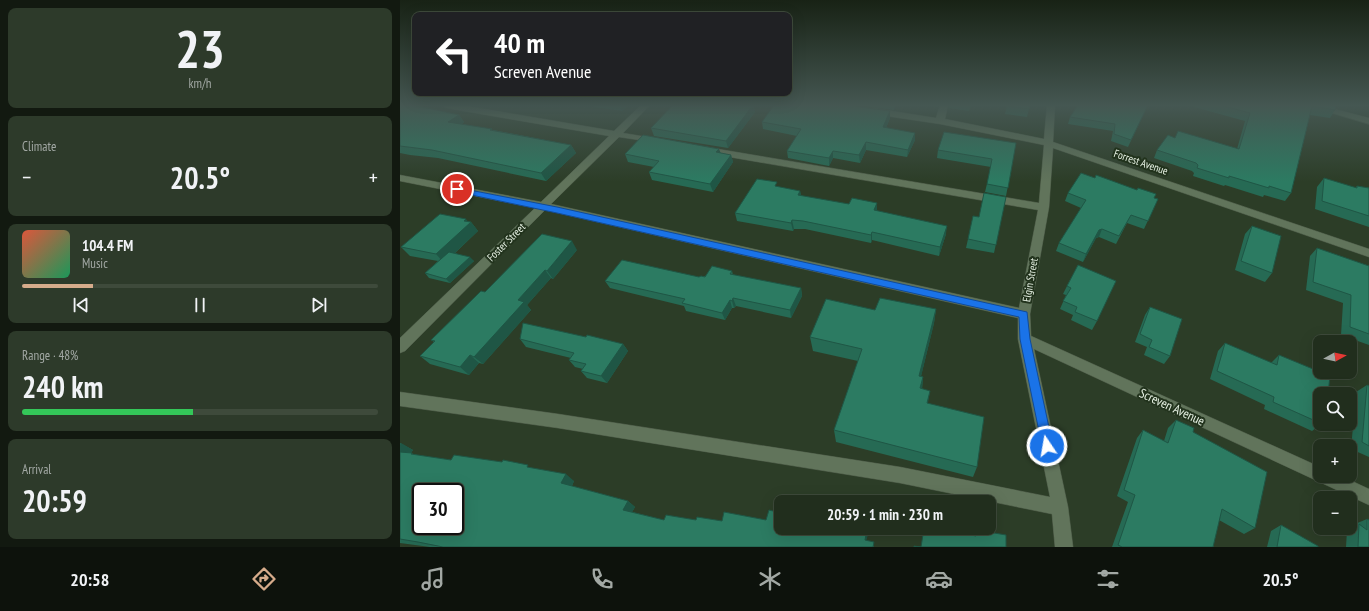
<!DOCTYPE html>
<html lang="en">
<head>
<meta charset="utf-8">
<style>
	body { margin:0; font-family:"PT Sans Narrow",sans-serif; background:#2d3a2a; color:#f1f3f6; height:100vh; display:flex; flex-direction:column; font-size:15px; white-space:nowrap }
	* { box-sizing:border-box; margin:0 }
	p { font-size:13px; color:#a2a8a4 }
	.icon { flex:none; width:22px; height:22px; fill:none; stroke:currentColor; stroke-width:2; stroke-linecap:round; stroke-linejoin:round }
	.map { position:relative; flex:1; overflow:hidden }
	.side { display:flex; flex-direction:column; gap:8px; padding:8px; background:#121910; width:400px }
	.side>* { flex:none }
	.guide { position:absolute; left:12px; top:12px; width:380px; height:84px; border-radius:8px; box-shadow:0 4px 16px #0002,0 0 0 1px #3e4a3b; background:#202124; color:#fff; overflow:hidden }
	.needle { width:26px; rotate:82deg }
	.fabs { position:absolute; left:913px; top:335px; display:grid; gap:8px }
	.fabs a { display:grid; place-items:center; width:44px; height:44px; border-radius:8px; background:#212e1d; box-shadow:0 4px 16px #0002,0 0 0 1px #3e4a3b; font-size:20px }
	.speed { position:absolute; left:12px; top:483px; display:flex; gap:8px; font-size:20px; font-weight:700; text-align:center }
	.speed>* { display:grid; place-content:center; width:52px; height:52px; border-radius:50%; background:#212e1d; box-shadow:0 4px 16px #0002,0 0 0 1px #3e4a3b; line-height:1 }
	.speed .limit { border:2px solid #111; border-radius:6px; background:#fff; color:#111 }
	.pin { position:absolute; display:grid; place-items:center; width:34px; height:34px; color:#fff; margin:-17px; border:2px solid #fff; border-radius:50%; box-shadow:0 1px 4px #0007 }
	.me { position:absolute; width:44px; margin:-22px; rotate:348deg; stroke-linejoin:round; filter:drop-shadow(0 0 3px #0008) }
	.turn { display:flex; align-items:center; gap:14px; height:84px; padding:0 16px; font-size:18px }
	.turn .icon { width:52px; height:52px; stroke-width:2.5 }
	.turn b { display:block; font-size:28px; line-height:34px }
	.big { font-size:30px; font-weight:700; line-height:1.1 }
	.side .tile { flex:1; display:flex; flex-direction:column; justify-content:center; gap:6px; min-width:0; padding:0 14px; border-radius:8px; background:#2d3a2a }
	.side .dial { align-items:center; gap:0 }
	.dial b { font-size:52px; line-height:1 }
	.song { display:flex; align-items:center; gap:12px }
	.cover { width:48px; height:48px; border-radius:6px; background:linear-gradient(135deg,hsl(10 70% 55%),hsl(150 70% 35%)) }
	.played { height:4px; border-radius:2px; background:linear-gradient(90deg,#d6ab8b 20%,#3e4a3b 20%) }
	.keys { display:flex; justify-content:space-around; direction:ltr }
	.heat { display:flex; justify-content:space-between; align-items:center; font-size:22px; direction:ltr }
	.charge { height:6px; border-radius:3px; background:linear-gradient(90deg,#34c759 48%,#3e4a3b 0) }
	.trip { position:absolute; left:374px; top:495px; width:222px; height:40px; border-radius:8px; background:#212e1d; box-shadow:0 4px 16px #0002,0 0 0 1px #3e4a3b; font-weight:700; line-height:40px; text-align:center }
	.menu { display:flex; height:64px; justify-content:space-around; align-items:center; background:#0d120c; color:#a2a8a4 }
	.menu .icon { width:28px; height:28px }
	.menu .current { color:#d6ab8b }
	.menu b { font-size:18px; color:#f1f3f6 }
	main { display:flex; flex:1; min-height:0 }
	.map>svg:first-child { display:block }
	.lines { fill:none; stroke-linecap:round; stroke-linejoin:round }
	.minor-casing { stroke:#4b5946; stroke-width:1 }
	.minor { fill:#61745b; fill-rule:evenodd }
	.wall { fill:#266a54 }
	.shaded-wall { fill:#1f5645 }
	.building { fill:#2c7b62; stroke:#1f5645; fill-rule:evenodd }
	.route { fill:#1a73e8; stroke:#114b97 }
	.labels { text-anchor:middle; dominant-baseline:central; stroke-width:4; stroke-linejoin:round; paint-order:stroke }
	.street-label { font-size:11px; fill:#e6f1e3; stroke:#22331d }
	.near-street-label { font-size:13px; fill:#e6f1e3; stroke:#22331d }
</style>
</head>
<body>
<main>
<section class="side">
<div class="tile dial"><b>23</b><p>km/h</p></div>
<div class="tile"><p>Climate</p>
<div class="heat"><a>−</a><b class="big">20.5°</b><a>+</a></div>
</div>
<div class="tile">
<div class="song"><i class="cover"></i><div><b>104.4 FM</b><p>Music</p></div></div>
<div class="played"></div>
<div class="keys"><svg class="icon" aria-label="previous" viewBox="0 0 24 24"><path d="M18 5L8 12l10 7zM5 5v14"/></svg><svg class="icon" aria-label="pause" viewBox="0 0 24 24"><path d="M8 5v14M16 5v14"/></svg><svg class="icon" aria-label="next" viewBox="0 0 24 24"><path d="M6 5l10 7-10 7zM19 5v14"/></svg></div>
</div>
<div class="tile"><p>Range · 48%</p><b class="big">240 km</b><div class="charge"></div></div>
<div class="tile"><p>Arrival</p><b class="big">20:59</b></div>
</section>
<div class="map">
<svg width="969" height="547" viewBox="0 0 969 547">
	<rect width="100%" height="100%" fill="#2c3d27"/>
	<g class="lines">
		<defs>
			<path id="minor" d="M42,105H61L214,131L241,105H250L223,133L259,139V143L219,137L151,204L619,308L638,210L306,153L301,150L306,147L639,203L644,145L540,124L473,114L469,111L473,108L536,118L540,105H548L545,119L644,139L647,105H655L653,142L969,249V257L653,148L649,207L630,314L631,336L920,467V476H941L969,489V505L634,349L668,507L673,547H655L652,514L500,483L158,428L0,406V392L158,414L500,467L650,497L618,339V318L145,210L5,351L0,353V338L135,208L0,181V175L141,202L209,136L46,108Z
				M905,105H919L969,118V124Z"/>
		</defs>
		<use href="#minor" class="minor-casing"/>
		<use href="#minor" class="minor"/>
	</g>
	<path class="wall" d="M0,105H15L59,115L64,122L62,124L171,145L176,153L146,181L38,158L10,155L0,153Z
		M193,105H229L222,111L194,107Z
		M353,105L355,112L328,148L254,136L251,128Z
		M457,105H496L494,110Z
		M523,105H539L538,107Z
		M548,105H571L569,111L549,108Z
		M607,105H630L627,117L605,114Z
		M748,105L728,147L711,141L713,131L668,124L670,117Z
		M795,105H933L935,110L930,118L910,115L891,193L885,201L864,195L863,197L825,185L824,186L793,176L794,173L792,171L754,158L757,150L775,138L837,149L845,121L794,107Z
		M490,111V118L486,128L515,140L507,157L466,150L460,163L433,158L429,166L388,158L387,151L397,136L363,129L362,122Z
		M616,143L606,196L585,192L591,167L537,158L538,150Z
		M321,153L331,155L333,162L313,192L252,180L249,172L254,167L228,162L225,154Z
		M924,178L955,188L957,186L969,188V227L915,209L917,187Z
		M378,187L400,191L401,196L477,211L546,234L539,256L472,240L471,243L405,229H394L393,231L337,221L335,213Z
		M668,193L754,198L758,199L744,229L727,223L716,244L699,237L696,238L683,262L656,251L659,243L681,208L665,201Z
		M606,197L594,253L566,248L568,239Z
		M68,222H71L78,231L55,253L74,261L50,283L29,278L25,273L38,261L10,256L1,247Z
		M852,226L872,273L865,282L835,270L845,234Z
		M917,248L969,266V345L941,335L943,303L906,290L910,256Z
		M177,250L153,279L151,278L127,305L131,310L83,364L79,363L69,375L30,364L20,356L34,342L31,340L85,292Z
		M678,265L697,321L692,330L671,320L673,315L660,309L666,295L663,294L667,286Z
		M332,271L333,275L401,288L402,296L391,318L336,306L334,308H332L325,320L286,311L284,306L210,288L205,281L299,277Z
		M750,307L770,356L764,364L744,355L747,347L735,342L745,315Z
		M536,309L534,323L521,376L523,377L522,389L528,403L577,467L573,477L436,442L434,430L458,361L413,351L410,337L475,310Z
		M186,337L223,344L228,351L207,383L187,378L181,371L183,369L175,367L169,360L171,358L126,347L120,339Z
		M825,343L871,363L879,355L920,394V424H921L912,431L864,409L865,405L810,379L818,351Z
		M967,385L969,386V457L951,449L956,392Z
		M776,420L793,432L855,528L844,534L819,520L813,547H712L728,502L717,496L737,438L743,430L764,441L768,428Z
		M0,443L13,450L11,453L16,455L51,460L132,468L174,481L172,486L228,501L235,507L232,512L264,520H296L322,521L366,520L467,529L468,534L466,540L474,547H30L0,543Z
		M967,519L969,547H946L947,530L955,526V524Z
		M881,525L918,547H867L871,531Z"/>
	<path class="shaded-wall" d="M220,105H229L222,111Z
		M353,105L355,112L328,148L326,141Z
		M494,105H496L494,110Z
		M490,111V118L483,135V127Z
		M59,115L64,122L54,130L48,122Z
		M515,133V140L507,157L508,150Z
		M466,142V150L460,163L459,155Z
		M171,145L176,153L146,181L141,173Z
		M319,149L322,156L316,152Z
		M433,151V158L429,166V158Z
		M331,155L333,162L313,192L310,184Z
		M400,191L402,199L398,195Z
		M477,203V212L474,210Z
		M66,219L70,224L71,222L78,231L44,263L36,254Z
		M392,220L394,229L393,231L391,223Z
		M547,226L546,234L539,256L540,247Z
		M702,229L699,237L696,238L683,262L686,254L699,230Z
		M472,232V240L471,243V235Z
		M172,241L177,250L153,279L147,271Z
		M70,257L74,261L50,283L46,279Z
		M145,270L151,278L127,305L131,310L83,364L74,357L118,300Z
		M401,288L402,296L391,318L390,310Z
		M333,298L336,306L334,308L332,301Z
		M330,300L332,308L325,320L322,313Z
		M536,309L534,323L518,389L519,376Z
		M223,344L228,351L207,383L201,376Z
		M70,355L79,363L69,375L60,367Z
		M523,377L522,390L520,388Z
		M530,391L528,403L525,415L527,403Z
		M1,443L13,450L7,459L0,454V445Z
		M166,474L174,481L170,490L161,483Z
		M228,501L235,507L230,516L223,510Z
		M467,529L468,534L465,545V540Z"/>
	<path class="building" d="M0,105H14L59,115L48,122L92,129L90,130L171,145L141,173L32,150L0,146Z
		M273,105H353L326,141L251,128Z
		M374,105H447L490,111L483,127L515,133L508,150L466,142L459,155L433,151L429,158L387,151L401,129L362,122Z
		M607,105H630L629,109L607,106Z
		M678,105H748L731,140L714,134L715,124L670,117Z
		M820,105H933L936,106L935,110L912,106L891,193L869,186V188L829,176V178L797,168L798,165L796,163L757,150L768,135L775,138L778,131L839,149L850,113Z
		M544,132L616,143L608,188L587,184L592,159L538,150Z
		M243,135L319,149L316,152L331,155L310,184L249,172L259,161L225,154Z
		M681,173L695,178L696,175L737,190L738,188L756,194L754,198L758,199L748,221L731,215L719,236L702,229L699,230L686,254L659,243L686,200L668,193Z
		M924,178L957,188V186L969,188V216L922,201Z
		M357,179L377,182L375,186L400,191L398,195L449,204L452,198L477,203L474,210L547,226L540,247L472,232L471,235L403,221L392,220L391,223L335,213Z
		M584,193L606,197L596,245L568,239L573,216L579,217Z
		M40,214L66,219L64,221L71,222L36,254L1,247Z
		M852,226L881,236L872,273L841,261Z
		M142,234L172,241L147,271L145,270L118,300L124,302L74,357L70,355L60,367L20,356L35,341L31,340L81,291L85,292Z
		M917,248L969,266V334L950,327L951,295L913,282Z
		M49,252L70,257L46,279L25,273Z
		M222,260L299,277L301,276L305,277L312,266L332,271L330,274L401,288L390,310L333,298L332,301L330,300L322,313L282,303L285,299L205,281Z
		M678,265L716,281L697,321L675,312L677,307L663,301L671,288L667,286Z
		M480,298L536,309L519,376L523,377L520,388L530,391L527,403L584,417L577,467L434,430L462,349L410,337L426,299L475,310Z
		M750,307L782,319L770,356L749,347L752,340L740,334Z
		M123,323L186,337L187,335L223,344L201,376L181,371L186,364L169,360L174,353L120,339Z
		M825,343L877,365L879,355L930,376L928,394H920V423L873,402L874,397L817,371Z
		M967,385L969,386V446L962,442Z
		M776,420L794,428L793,432L867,472L855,528L822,509L813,547H722L718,545L735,495L724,490L743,430L768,443Z
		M0,452L12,453L11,454L51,460L54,455L102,462L103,460L128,465L127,467L166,474L161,483L228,501L223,510L264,520L266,515L296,520L297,517L322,521L324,512L366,520L369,510L381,513V528H463L467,529L465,540L474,542L473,547H43L18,542L0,539ZM21,492H55V526H21Z
		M967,519L969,520V547H958L959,524L967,530Z
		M881,525L918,546V547H877Z
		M524,528H535L576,536L577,530L606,535V547H514V546L521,547Z"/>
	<linearGradient id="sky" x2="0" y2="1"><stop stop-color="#182215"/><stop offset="0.58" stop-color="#455752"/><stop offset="1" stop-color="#455752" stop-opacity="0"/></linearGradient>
	<rect width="969" height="182" fill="url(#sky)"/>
	<path class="route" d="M54,187L157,207L627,312L630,339L653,446L652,450L647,452L643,450L642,446L620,339L619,317L157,213L57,192L53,189Z"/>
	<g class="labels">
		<g class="street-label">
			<text transform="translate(741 162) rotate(19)">Forrest Avenue</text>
			<text transform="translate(106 242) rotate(-45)">Foster Street</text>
			<text transform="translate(630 280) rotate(-80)">Elgin Street</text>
		</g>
		<g class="near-street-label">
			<text transform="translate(772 407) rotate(25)">Screven Avenue</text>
		</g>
	</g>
</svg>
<div class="fabs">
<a><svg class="needle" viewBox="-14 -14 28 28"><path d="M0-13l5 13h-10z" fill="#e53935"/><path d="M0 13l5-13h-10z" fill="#a2a8a4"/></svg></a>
<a><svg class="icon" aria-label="search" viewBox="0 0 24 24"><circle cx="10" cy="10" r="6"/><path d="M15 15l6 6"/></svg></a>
<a>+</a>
<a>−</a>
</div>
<div class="speed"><div class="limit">30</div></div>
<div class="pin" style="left:57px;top:189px;background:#d93025"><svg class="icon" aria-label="arrive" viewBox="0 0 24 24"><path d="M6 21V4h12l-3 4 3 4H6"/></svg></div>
<svg class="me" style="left:647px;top:446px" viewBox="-20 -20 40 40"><circle r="17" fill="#1a73e8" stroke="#fff" stroke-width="3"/><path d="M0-11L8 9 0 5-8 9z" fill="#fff"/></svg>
<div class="trip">20:59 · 1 min · 230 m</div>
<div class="guide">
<div class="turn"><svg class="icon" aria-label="left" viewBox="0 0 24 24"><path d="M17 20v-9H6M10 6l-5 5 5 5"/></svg><div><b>40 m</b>Screven Avenue</div></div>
</div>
</div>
</main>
<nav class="menu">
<b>20:58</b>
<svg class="icon current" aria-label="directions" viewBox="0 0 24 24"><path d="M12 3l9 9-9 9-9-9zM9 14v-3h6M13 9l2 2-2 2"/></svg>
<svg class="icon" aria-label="music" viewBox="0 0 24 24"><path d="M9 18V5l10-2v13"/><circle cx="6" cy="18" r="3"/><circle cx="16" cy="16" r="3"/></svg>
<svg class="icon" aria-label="phone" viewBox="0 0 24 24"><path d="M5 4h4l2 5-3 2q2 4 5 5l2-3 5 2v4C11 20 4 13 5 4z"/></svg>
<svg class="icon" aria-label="climate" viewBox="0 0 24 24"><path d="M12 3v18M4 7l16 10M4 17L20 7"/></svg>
<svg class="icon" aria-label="car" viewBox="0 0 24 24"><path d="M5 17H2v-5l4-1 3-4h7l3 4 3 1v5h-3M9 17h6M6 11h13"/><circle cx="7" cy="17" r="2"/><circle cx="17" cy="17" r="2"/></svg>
<svg class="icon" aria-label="filters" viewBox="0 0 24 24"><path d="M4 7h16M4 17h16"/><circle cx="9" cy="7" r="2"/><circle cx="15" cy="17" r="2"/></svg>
<b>20.5°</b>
</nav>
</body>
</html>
